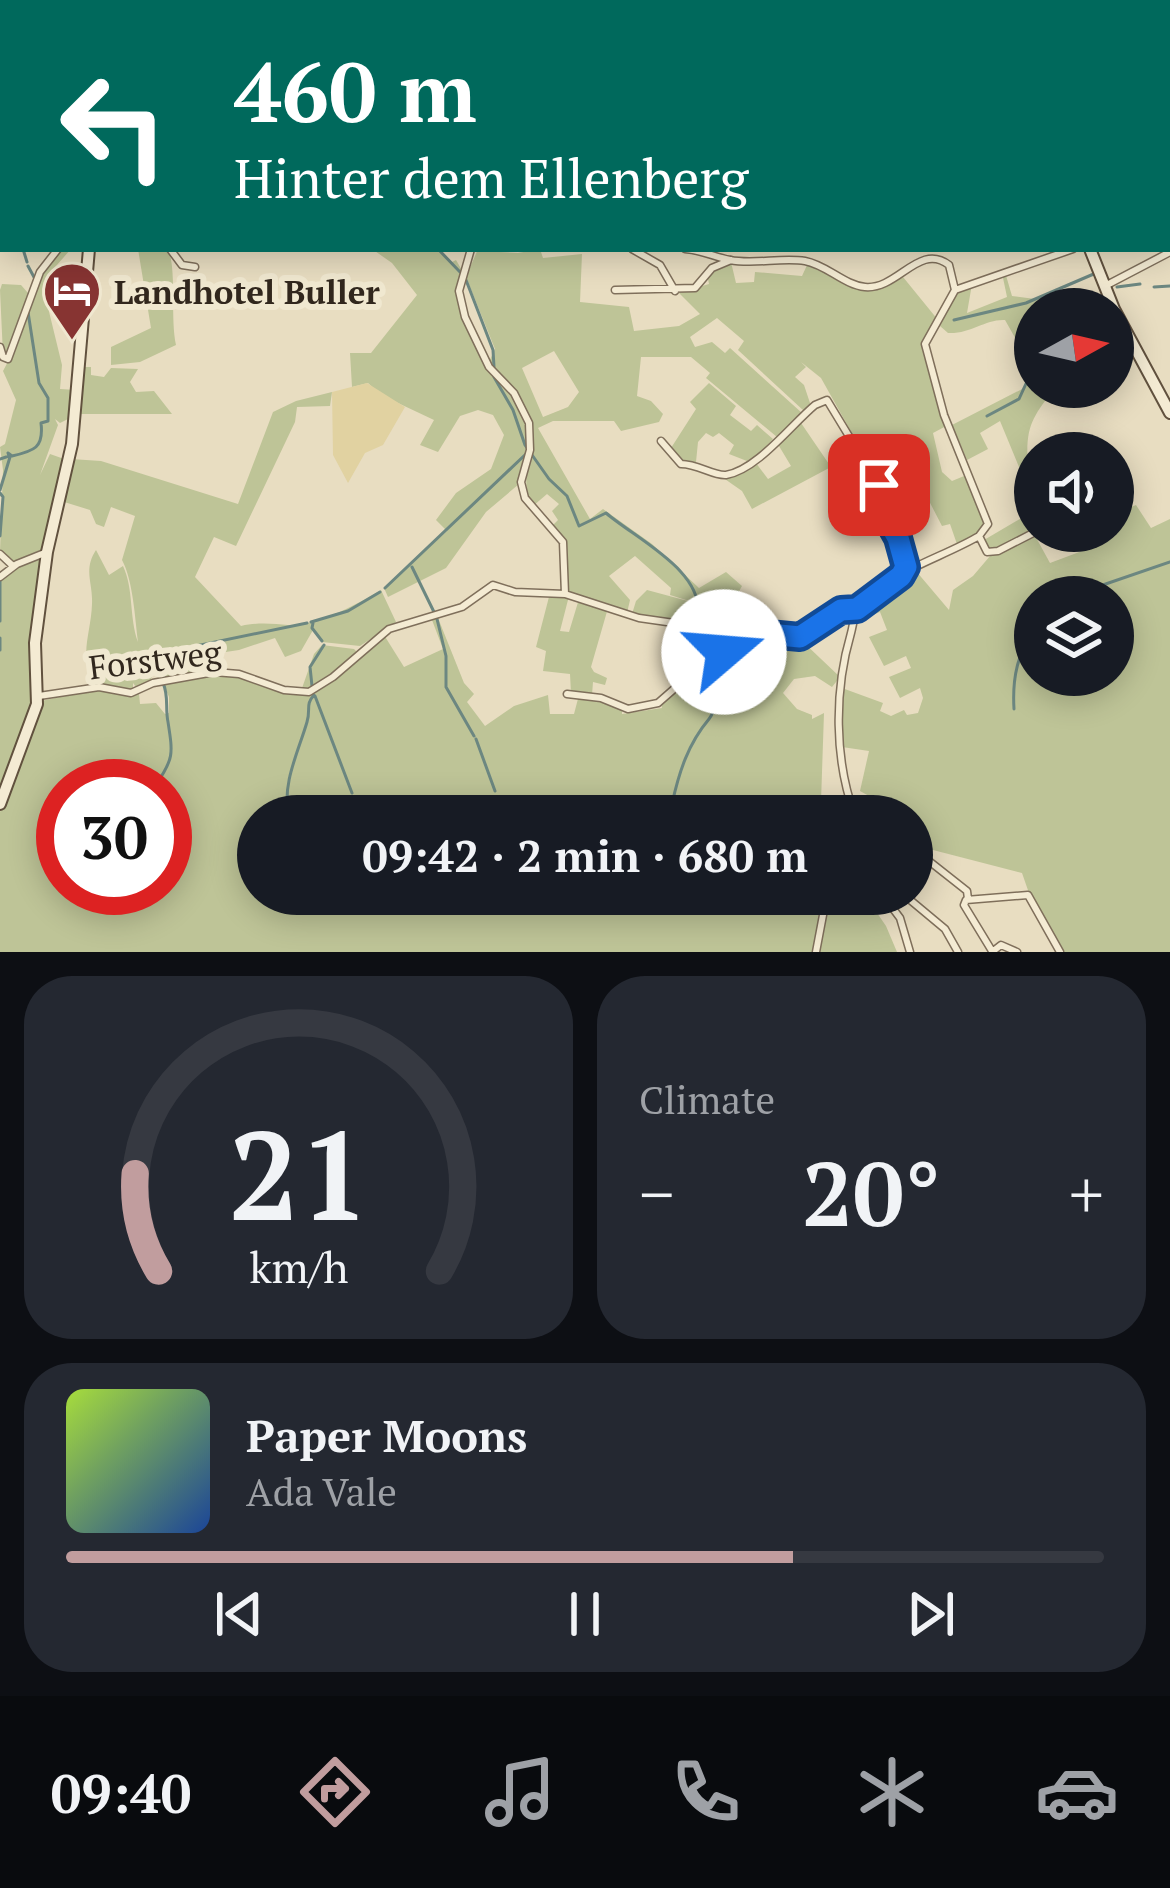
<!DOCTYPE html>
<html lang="en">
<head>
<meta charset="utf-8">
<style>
	body { margin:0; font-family:"PT Serif",serif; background:#242831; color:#f1f3f6; height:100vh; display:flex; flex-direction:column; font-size:45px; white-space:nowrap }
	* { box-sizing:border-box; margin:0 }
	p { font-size:39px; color:#9ea1a6 }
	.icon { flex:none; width:66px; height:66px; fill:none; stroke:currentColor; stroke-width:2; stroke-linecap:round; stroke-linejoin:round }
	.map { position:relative; height:952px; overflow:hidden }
	.details { display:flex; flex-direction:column; gap:24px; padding:24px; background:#0d0f14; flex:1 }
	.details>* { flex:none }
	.banner { position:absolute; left:0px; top:0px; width:1170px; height:252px; box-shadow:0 6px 30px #0003; background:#00695c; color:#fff; overflow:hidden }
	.needle { width:78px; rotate:82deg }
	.controls { position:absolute; left:1014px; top:288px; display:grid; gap:24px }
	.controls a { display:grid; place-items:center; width:120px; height:120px; border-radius:50%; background:#171b24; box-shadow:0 6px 30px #0003; font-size:60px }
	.speed { position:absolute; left:36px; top:759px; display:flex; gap:24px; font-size:60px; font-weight:700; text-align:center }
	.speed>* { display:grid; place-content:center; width:156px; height:156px; border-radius:50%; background:#171b24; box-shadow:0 6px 30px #0003; line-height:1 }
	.speed .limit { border:18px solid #d22; background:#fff; color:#111 }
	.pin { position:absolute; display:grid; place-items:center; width:102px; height:102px; color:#fff; margin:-51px; border-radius:24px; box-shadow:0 6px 18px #0006 }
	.me { position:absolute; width:132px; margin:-66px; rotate:72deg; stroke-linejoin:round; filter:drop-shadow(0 0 9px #0008) }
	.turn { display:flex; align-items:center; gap:42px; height:252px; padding:0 36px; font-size:54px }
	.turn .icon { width:156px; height:156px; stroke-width:2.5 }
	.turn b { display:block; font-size:84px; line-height:102px }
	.big { font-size:90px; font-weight:700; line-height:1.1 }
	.details .widget { flex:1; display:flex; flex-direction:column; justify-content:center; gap:18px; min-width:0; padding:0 42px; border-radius:48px; background:#242831 }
	.details .dial { align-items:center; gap:0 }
	.dial svg { height:312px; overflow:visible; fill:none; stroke:#363941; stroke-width:7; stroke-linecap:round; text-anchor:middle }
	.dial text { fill:#f1f3f6; stroke:none }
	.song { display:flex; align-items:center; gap:36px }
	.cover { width:144px; height:144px; border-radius:18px; background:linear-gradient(135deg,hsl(80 70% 55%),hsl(220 70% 35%)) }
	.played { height:12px; border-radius:6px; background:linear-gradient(90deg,#c19d9e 70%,#363941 70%) }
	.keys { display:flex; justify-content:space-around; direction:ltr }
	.heat { display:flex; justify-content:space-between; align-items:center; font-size:66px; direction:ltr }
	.details .tiles { flex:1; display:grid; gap:24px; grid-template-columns:1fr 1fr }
	.widget:last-child { grid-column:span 2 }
	.trip { position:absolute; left:237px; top:795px; width:696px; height:120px; border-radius:60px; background:#171b24; box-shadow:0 6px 30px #0003; font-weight:700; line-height:120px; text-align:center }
	.tabs { display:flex; height:192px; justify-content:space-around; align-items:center; background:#090b0e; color:#9ea1a6 }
	.tabs .icon { width:84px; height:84px }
	.tabs .current { color:#c19d9e }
	.tabs b { font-size:54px; color:#f1f3f6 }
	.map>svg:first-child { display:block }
	.green { fill:#bec497; fill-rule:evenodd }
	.sand { fill:#e1d2a1 }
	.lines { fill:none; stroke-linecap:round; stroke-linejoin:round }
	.stream { stroke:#6c8781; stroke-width:3 }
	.street-casing { stroke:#7f6f5b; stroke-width:9 }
	.secondary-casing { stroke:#61513e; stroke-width:14 }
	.street { stroke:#f4ebd3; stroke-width:6 }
	.secondary { stroke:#f4ebd3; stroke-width:10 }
	.route-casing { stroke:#114b97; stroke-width:30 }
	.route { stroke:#1a73e8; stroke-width:21 }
	.labels { text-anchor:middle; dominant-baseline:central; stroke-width:12; stroke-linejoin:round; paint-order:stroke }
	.poi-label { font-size:33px; font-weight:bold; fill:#31271d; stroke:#f0e8d0; text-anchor:start }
	.street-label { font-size:33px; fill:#31271d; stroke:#f0e8d0 }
</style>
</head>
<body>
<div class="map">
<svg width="1170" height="952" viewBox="0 0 1170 952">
	<rect width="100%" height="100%" fill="#e8ddc1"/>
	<path class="green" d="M60,249H71L49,274L44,291L62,365L60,389L76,390L74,416L60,423L55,419L58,425L40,475L50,454L67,460L45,548L13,562L0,552L3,470L0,447L5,444L16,400L3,371L11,356L3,355L0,290L2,284L21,285L28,293L38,287L41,273Z
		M138,249H168C177,269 170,317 176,345L140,362L111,365V347L151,328Z
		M372,249H437L450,263L456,260L463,272C453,306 470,337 487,366L495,349L466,277L478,249H522L478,251L518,253L540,249L543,258L582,254L580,302L629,307L634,331L679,326L700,314L679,293L709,284L707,274L731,262L736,283L754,282L755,272L802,276L808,263L869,289L903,277L938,320L922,348L948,425L933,433L942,472L952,481L969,474L987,520L978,534L958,547L950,524L942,526L927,497L914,503L905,488L887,496L821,378L801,362L806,367L795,377L804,385L811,406L804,411L738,350L744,341L717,318L690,337L695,347L712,342L725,353L730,348L802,413L777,437L706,378L710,373L691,357H641L637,396L651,401L663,414L659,422L621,431L614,421H553L538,428L590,519L603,509L652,544L699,588L726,572L742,586L725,615L714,609L696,623L632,614L636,601L647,590L699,604L670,595L671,588L635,556L609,576L630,600L627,613L568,592L567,546L553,525L558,520L552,511L559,504L547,494L533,506C517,480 535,455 532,427L519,484L486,512L446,568L388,597L384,588L447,531L436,520L456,493L491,469L504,435L493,415L478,410L460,416L438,452L420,445L434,420L381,395L368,383L352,387L350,353H371L417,295L392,263ZM554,351L579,392L568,407L543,417L522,368Z
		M1005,272L1012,296L1035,299L1056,292L1062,309H1035V387H1056C1032,417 1025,427 1028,466L1019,467L1000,421L980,433L988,449L967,460L952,425L1026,387L1032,368L1005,320C985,319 971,334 948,333L940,326L957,291L972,284L967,313L1007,297L1002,273Z
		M82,367H91V375L104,377L111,368L138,369L130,382L136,392L154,391L172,414H78Z
		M709,383L736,406L730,415L751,431L757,425L773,439L752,463L729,454L734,445L719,433L713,437L706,433L698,442L696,462H680L671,448L696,409L690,402Z
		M332,392L330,406L297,407L295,422L236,546L214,537L195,577L241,626C259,622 274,624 288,625C313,628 360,603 381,590L396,622L360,646L322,642L313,630L301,651L285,657L275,638L239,650L192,657L194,672L164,679L162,669L155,668L150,682L136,687L133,683V690L99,686C76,660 91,636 92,604C93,582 83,570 96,550L109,575L123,566C134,589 129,618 138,642C135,618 133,580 122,560L135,516L111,507L104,527L96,524L90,510L61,501L71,459L101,461L238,504L273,412L296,401Z
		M799,420L831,467L752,509L742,491L722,477L756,463L768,479L791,466L776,441Z
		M1022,490L1027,502L1035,497L1033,532L1050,563L1090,548L1087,531H1113V514L1136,505L1151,528L1170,519V952H1062L1030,896L1022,873L933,850L912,853V816H878L869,796L860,791L869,751L842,747L838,731L842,688L883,703L880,711L891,716L904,710L907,715L918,713L923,698L920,688L900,698L889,677L911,668L906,656L884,666L869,637L887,630L880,612L860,620L862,611L916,571L949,610L953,590L973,576L990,556L984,540L1025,516L1014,495ZM1035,597H1113V675H1035Z
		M43,554L35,703L0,797V579L15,567Z
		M550,593L569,596L560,631L569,632L579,599L608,608L591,667L594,672L607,678L605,685L593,682L592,695L622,710V714L662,708L661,702L708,674L747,635L800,639L840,677L832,687L815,676L794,679L783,693L797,709L812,715V719L824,713L821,802L826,816H258V894H864L886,926L897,952H0V812L41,701L97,689L139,694L140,704L156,703L165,714L169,713V697L163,683L207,674L240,676L296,694L301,691L314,654L322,645L354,649L359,654L384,635L404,667L443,649L432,620L438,618L464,683L474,694L467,702L485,726L514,706L548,695L550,714H574L579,695L571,693L570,674L543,671L546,651L536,647ZM63,786H165V888H63Z
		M711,611L742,630L716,666L698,627Z"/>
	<path class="sand" d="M367,383L405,407L383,445L365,453L348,483L333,455L332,392Z"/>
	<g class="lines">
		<path class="stream" d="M241,0L242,3
			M418,3L419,0
			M0,237L3,239
			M23,249L27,262
			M438,249L460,272
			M28,266L35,279
			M466,280L493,350L494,367
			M1117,287L1140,284
			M1154,287L1170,286
			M954,320L1026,303L1096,273
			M494,377L513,410L525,445L549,479L567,496L579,526L606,513C636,539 709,573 697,620
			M987,416L1019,399L1035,364
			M0,459L9,456L8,453L12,456C34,451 44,448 41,423L48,421V398L39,383L28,312
			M0,490L10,457
			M0,493L3,497L0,536
			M412,567L434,612
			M0,577V621
			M385,588L527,453
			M1094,588L1170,562
			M1074,597L1088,590
			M437,619L446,656V687L474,736
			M311,622L348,611L380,592
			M313,623L312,628L322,641
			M699,626L716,662
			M0,638V650
			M137,660L159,655
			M163,679L162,653L307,623
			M312,686L310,667L324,645
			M315,696L352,793
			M1014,709C1012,676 1018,654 1035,626
			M476,739L495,791
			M155,786C174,759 173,754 168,722C165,708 169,696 163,683
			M668,808L672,804C679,772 688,744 709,719C718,708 714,696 725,686L721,668
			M289,816C281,785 299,750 307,722C311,709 305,705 314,695"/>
		<defs>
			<path id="street" d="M388,0V3
				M558,0L570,3
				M613,0L614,3
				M659,0V3
				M705,0V3
				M771,0L772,3
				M975,0V3
				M1071,0V3
				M0,2L7,0
				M451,3L452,0
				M488,3L489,0
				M525,3L527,0
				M937,3L967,0
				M0,113H3
				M0,207L3,202
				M170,249L182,265L195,267
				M471,249L459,291L465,317L489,367L514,393L529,423L530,450L521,482L525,498L563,542L565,594
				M632,249L660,265L675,291
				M685,249C702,250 714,257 730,260C754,265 781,257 805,261C827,265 844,285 865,287C898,290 919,242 949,265L955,290
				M1105,286L1170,252
				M615,290L695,288L712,268L731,260
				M0,347L3,357L8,359L40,272L58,249
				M661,441L681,464C698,464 713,476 726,475C757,470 791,425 815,405L827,400L884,494L879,504L898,538L906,567L903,573
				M979,536L987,552L998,551L1037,531
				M0,554L13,566
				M0,577L17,564L47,552
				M567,694L601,698L628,709L658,703L682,682L717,667L727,649L748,632
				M39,696L99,687L131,693L153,683L214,672L239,674L284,690L309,692L333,677L389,629L462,607L493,585L515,592L565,594L639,618L695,626L706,612L714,610L748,632L792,638L805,634L841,611L857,609
				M855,816C834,759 834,691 851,633C853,626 854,613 859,607C887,572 942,558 979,536L988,524L944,415L925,344L955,290L1073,249
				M929,861L967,891L968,899
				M882,894L900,918L910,952
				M903,894L945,929L958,952
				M992,951L964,905L966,900L1028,895L1060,952
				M816,952L827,894
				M992,952L1001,945L1017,952"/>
			<path id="secondary" d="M180,0V3
				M913,0L916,3
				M1090,249L1114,309L1170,413
				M0,804L37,704L35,643L47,552L72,444L89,249"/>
		</defs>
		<use href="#street" class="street-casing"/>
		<use href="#secondary" class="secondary-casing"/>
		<use href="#street" class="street"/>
		<use href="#secondary" class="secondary"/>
	</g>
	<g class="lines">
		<defs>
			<path id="route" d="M724,652L748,632L800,637L841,610L857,609L901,576L906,567L898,538L879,504L884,494L879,485"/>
		</defs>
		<use href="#route" class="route-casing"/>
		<use href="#route" class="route"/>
	</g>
	<defs>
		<symbol id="hotel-pin" viewBox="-11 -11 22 30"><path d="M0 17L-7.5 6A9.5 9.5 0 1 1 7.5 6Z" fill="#873432" stroke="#f0e8d0"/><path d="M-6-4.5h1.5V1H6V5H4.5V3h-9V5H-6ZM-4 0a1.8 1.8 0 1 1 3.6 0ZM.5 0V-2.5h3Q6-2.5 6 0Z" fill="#fff"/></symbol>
	</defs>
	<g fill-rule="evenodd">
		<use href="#hotel-pin" x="39" y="258" width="66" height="90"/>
	</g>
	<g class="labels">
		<g class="poi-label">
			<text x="114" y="291">Landhotel Buller</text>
		</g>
		<g class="street-label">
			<text transform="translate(155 659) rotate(-7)">Forstweg</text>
		</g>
	</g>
</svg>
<div class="controls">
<a><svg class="needle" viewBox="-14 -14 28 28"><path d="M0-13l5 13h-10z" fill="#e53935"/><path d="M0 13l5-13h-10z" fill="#9ea1a6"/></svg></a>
<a><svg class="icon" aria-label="sound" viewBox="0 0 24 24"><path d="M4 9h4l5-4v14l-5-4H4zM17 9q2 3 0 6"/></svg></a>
<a><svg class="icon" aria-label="layers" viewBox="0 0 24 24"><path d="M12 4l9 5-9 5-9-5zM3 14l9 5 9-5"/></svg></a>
</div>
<div class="speed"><div class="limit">30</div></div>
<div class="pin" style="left:879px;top:485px;background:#d93025"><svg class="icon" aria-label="arrive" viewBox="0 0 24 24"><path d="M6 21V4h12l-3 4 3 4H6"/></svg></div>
<svg class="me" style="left:724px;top:652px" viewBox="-20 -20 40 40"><circle r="19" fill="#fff"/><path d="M0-13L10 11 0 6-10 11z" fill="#1a73e8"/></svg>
<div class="trip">09:42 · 2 min · 680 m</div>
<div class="banner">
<div class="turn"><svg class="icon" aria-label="left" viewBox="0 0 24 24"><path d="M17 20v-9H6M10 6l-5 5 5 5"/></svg><div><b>460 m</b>Hinter dem Ellenberg</div></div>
</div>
</div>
<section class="details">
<div class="tiles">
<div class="widget dial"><svg viewBox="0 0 100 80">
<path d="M14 69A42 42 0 1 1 86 69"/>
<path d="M14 69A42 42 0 0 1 8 44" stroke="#c19d9e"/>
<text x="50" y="56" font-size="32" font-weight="700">21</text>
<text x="50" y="72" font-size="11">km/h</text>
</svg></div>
<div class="widget"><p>Climate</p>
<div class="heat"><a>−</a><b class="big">20°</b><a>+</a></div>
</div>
<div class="widget">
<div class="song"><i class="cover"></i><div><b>Paper Moons</b><p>Ada Vale</p></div></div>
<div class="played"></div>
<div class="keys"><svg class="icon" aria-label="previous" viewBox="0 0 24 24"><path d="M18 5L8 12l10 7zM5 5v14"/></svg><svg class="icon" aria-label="pause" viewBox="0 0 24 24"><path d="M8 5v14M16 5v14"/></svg><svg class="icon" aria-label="next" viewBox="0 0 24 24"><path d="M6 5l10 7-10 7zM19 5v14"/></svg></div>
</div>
</div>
</section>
<nav class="tabs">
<b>09:40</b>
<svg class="icon current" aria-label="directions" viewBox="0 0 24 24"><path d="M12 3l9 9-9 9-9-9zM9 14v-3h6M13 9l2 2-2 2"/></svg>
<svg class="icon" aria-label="music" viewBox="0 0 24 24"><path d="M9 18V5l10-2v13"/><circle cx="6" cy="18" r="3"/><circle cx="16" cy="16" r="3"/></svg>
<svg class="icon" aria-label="phone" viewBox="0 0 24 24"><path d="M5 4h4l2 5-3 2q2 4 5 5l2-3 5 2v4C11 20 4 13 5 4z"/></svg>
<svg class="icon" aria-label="climate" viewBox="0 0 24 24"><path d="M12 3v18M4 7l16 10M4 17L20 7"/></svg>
<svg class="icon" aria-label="car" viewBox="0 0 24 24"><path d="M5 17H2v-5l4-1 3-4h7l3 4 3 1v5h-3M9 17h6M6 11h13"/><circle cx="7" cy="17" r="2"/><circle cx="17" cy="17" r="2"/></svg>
</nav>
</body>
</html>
